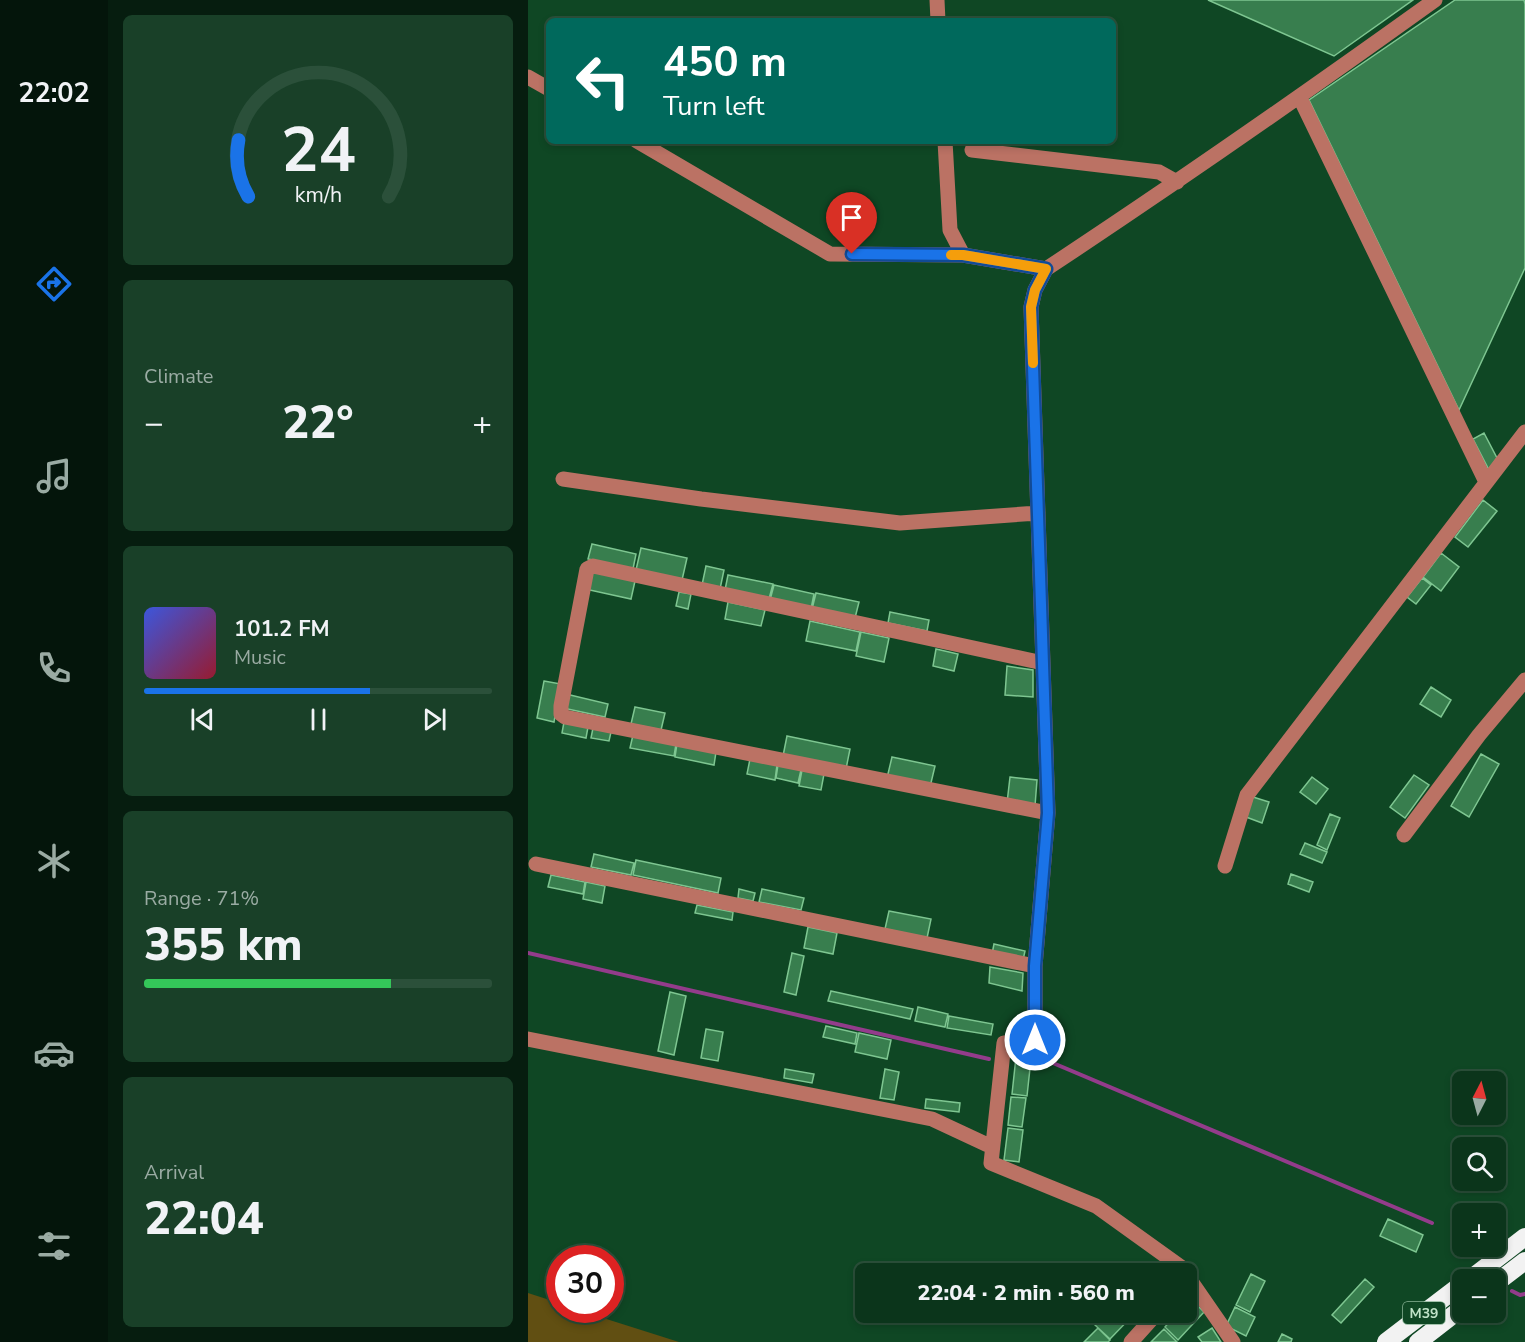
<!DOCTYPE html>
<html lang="en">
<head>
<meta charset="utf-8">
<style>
	body { margin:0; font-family:"Nunito Sans",sans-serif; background:#194028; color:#f1f3f6; height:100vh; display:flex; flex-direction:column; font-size:22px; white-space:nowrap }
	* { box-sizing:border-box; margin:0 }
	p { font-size:20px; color:#9aaba3 }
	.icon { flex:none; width:33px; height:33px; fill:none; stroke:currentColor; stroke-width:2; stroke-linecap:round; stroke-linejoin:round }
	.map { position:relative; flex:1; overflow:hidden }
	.panel { display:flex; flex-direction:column; gap:15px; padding:15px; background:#061d0f; width:420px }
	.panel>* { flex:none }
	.top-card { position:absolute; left:18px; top:18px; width:570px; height:126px; border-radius:9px; box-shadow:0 3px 9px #0003,0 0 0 2px #2b503a; background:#00695c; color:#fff; overflow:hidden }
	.needle { width:39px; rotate:6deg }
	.fabs { position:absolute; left:924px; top:1071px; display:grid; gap:12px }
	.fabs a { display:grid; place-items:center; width:54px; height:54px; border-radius:9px; background:#0b351b; box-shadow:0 3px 9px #0003,0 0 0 2px #2b503a; font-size:30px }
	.speed { position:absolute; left:18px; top:1245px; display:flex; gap:12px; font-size:30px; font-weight:700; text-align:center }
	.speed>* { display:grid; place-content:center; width:78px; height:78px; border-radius:50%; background:#0b351b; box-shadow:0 3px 9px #0003,0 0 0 2px #2b503a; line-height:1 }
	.speed .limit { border:9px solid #d22; background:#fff; color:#111 }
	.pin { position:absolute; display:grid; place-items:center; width:51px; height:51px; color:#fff; margin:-62px -26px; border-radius:50% 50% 50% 0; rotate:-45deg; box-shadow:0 0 6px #0007 }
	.pin .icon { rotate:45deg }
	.me { position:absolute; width:66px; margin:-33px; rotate:0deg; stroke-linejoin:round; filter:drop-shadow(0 0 4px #0008) }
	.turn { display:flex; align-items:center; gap:21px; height:126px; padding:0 18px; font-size:27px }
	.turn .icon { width:78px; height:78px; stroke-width:2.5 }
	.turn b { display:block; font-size:42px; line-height:51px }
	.big { font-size:45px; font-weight:800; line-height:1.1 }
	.panel .card { flex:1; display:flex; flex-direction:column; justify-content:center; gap:9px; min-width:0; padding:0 21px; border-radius:9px; background:#194028 }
	.panel .dial { align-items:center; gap:0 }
	.dial svg { height:156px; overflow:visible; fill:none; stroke:#2b503a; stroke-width:7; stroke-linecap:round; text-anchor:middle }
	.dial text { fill:#f1f3f6; stroke:none }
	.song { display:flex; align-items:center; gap:18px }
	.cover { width:72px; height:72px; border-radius:9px; background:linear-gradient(135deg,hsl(230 70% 55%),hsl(350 70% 35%)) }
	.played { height:6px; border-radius:3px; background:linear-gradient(90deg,#1a73e8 65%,#2b503a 65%) }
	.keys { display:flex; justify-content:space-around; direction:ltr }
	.heat { display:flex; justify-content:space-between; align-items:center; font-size:33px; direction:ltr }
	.charge { height:9px; border-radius:4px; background:linear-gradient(90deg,#34c759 71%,#2b503a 0) }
	.trip { position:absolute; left:327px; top:1263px; width:342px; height:60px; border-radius:9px; background:#0b351b; box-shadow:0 3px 9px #0003,0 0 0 2px #2b503a; font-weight:800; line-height:60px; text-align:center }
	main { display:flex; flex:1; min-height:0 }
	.tab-bar { display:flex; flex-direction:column; width:108px; justify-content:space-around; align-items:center; background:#04150b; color:#9aaba3 }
	.tab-bar .icon { width:42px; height:42px }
	.tab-bar .current { color:#1a73e8 }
	.tab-bar b { font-size:27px; color:#f1f3f6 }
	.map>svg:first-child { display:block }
	.green { fill:#614f12 }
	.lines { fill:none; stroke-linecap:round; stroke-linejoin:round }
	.stream { stroke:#933c8b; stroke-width:4 }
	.building { fill:#387e4e; stroke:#7ec691; stroke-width:1.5 }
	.minor { stroke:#bb7264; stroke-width:15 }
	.highway { stroke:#f2f2f2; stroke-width:18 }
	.route-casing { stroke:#114b97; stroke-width:15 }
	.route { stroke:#1a73e8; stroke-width:10 }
	.slow { stroke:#f59e0b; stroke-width:10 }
	.labels { text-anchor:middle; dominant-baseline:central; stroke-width:6; stroke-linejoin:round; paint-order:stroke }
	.shield { fill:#0f4724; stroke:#8bb497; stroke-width:1.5 }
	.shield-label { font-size:14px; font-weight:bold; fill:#c0e3c8 }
</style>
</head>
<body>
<main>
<nav class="tab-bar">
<b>22:02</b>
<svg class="icon current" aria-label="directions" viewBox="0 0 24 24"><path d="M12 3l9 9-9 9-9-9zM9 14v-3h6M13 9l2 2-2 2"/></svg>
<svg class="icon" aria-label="music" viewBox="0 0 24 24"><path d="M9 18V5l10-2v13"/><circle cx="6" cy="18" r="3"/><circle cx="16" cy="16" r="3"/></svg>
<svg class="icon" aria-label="phone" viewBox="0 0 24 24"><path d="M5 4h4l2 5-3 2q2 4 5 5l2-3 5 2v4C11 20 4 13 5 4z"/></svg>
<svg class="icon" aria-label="climate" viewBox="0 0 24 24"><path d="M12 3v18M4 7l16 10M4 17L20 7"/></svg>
<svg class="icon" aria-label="car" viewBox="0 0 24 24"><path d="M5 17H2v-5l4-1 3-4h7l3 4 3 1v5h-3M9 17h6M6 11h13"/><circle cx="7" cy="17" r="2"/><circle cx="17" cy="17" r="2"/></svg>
<svg class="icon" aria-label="filters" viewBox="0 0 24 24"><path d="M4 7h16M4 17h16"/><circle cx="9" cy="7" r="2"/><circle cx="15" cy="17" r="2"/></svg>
</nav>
<section class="panel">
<div class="card dial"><svg viewBox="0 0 100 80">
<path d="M14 69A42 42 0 1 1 86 69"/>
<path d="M14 69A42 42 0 0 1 9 40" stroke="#1a73e8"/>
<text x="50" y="56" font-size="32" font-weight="700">24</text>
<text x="50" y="72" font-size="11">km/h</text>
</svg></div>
<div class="card"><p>Climate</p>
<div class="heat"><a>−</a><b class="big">22°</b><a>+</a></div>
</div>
<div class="card">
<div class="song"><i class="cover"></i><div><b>101.2 FM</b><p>Music</p></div></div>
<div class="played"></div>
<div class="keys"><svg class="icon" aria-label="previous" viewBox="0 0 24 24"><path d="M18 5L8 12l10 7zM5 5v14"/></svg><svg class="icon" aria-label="pause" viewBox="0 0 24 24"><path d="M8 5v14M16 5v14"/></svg><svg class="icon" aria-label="next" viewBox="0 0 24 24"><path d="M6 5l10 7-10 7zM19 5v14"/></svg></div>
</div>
<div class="card"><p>Range · 71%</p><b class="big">355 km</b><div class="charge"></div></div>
<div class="card"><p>Arrival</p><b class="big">22:04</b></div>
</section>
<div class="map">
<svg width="997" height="1342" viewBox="0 0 997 1342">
	<rect width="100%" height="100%" fill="#0f4724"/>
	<path class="green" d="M0,1293L31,1303L32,1310H50L151,1342H0Z"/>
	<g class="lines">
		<path class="stream" d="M0,953L461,1059
			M491,1051L506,1055L904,1223
			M984,1291L992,1295L997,1294"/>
	</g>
	<path class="building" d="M680,0H885L806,56Z
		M927,0H996L997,4V268L931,410L781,100Z
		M956,433L969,458L961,470L945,439Z
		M955,500L969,511L940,547L927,537Z
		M64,544L108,554L105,569L60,559Z
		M113,548L159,558L154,580L108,570Z
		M913,553L931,567L913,591L895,577Z
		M178,566L196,570L192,589L174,585Z
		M61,571L107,581L103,599L57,589Z
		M200,575L245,584L241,599L197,590Z
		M894,578L903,585L888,604L879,597Z
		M246,585L286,594L283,609L242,600Z
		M151,592L163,594L160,609L148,606Z
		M288,593L331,602L327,618L284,609Z
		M200,602L237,610L233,626L197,619Z
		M362,612L401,620L399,631L360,623Z
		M282,621L332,632L328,651L278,641Z
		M333,632L361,638L356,662L328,656Z
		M408,649L430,654L426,671L405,666Z
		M479,666L505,670V697L477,695Z
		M16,681L33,684L26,722L9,718Z
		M903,687L923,700L913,717L892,704Z
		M38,694L80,704L77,717L35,708Z
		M107,707L137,713L133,730L103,724Z
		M36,722L60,727L58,738L34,733Z
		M65,728L83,732L81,741L63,738Z
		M105,735L148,744L146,756L102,748Z
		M259,736L322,749L318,769L255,756Z
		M149,744L188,752L186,765L147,757Z
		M953,754L971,764L941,817L923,806Z
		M364,757L407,766L402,787L359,778Z
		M222,759L249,765L247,780L219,774Z
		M250,765L273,770L270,783L248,778Z
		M274,770L296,774L293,790L271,786Z
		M886,775L901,785L877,818L862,807Z
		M482,777L509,780L507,806L479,803Z
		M784,777L800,789L788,804L772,792Z
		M725,797L741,802L734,823L718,817Z
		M802,814L812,818L799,850L789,845Z
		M777,843L799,852L794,863L772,854Z
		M66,854L106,863L103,875L63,867Z
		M108,860L193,878L190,893L105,875Z
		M763,874L785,882L781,892L760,884Z
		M23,875L57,882L55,894L20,887Z
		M58,882L77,886L74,903L55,899Z
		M211,889L227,893L225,901L210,898Z
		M234,889L276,898L273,910L231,902Z
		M169,905L205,912L204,920L167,913Z
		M361,911L403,919L399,938L357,929Z
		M280,927L309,933L305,954L276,948Z
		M466,944L497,951L495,960L464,954Z
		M264,953L276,956L268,995L256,992Z
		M462,967L495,973L494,991L461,983Z
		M303,991L385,1009L382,1019L300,1001Z
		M142,992L158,996L146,1055L130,1051Z
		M390,1007L420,1014L417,1027L387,1021Z
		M421,1016L465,1024L463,1035L419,1028Z
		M298,1026L329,1033L327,1044L295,1037Z
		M178,1029L195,1032L190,1061L173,1058Z
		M331,1033L363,1040L359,1059L327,1052Z
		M488,1057L503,1059L499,1096L484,1094Z
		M257,1069L286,1074L284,1083L256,1078Z
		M357,1069L371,1072L366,1100L352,1098Z
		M483,1097L498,1098L494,1127L480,1125Z
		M398,1099L432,1103L431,1112L397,1108Z
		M480,1128L495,1130L491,1162L476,1160Z
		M860,1219L895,1235L888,1252L852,1236Z
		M723,1274L737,1281L722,1312L708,1305Z
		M837,1279L846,1287L813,1323L804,1315Z
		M663,1299L676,1312L650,1340L637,1327L650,1312H658V1304Z
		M707,1307L727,1317L718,1336L698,1326Z
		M579,1312H608L582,1339L567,1325Z
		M570,1328L582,1340L580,1342H556Z
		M684,1328L693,1342H674L670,1337Z
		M636,1329L649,1342H623Z
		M754,1334L764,1339L763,1342H750Z"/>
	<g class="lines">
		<path class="minor" d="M409,0L410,21
			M0,77L21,89
			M772,98L958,482
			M109,141L302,254L435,255L518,269
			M417,141L422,230L435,255
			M444,150L631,172L649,182
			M35,479L173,499L372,523L510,513
			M515,663L65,566L59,569L33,706V714L37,717L520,813
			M876,835L951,735L997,680
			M8,864L507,966
			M697,866L719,795L997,432
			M0,1039L404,1119L464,1147
			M658,1274L653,1267L568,1206L463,1163L476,1043L507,1040V966L520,813L503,307L507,290L518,269C650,182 779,92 907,0
			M658,1274L705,1342
			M603,1342L630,1312"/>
		<path class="highway" d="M941,1280L997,1237
			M968,1283L997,1261
			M858,1342L934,1284
			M890,1342L934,1308"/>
	</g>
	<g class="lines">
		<defs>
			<path id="route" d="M324,254L435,255L518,269L507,290L503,307L520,813L507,966V1040"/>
		</defs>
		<use href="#route" class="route-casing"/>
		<use href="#route" class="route"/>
		<path class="slow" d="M423,255H435L518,269L507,290L503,307L505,363"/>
	</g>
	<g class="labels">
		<rect class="shield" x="875" y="1302" width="42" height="22" rx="4.5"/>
		<g class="shield-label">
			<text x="896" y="1313">M39</text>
		</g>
	</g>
</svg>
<div class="fabs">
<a><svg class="needle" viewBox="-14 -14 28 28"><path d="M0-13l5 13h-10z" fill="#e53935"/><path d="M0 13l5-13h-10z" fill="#9aaba3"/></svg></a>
<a><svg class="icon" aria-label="search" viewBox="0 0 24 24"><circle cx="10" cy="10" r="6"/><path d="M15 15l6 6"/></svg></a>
<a>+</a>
<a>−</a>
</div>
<div class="speed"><div class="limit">30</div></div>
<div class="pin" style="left:324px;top:254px;background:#d93025"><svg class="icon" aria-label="arrive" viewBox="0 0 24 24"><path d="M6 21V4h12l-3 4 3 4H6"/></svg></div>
<svg class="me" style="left:507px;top:1040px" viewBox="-20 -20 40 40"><circle r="17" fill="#1a73e8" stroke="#fff" stroke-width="3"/><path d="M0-11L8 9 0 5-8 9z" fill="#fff"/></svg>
<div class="trip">22:04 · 2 min · 560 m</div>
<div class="top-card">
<div class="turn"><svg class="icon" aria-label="left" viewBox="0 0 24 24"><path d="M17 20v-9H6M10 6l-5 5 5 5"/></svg><div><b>450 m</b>Turn left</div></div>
</div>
</div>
</main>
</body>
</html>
